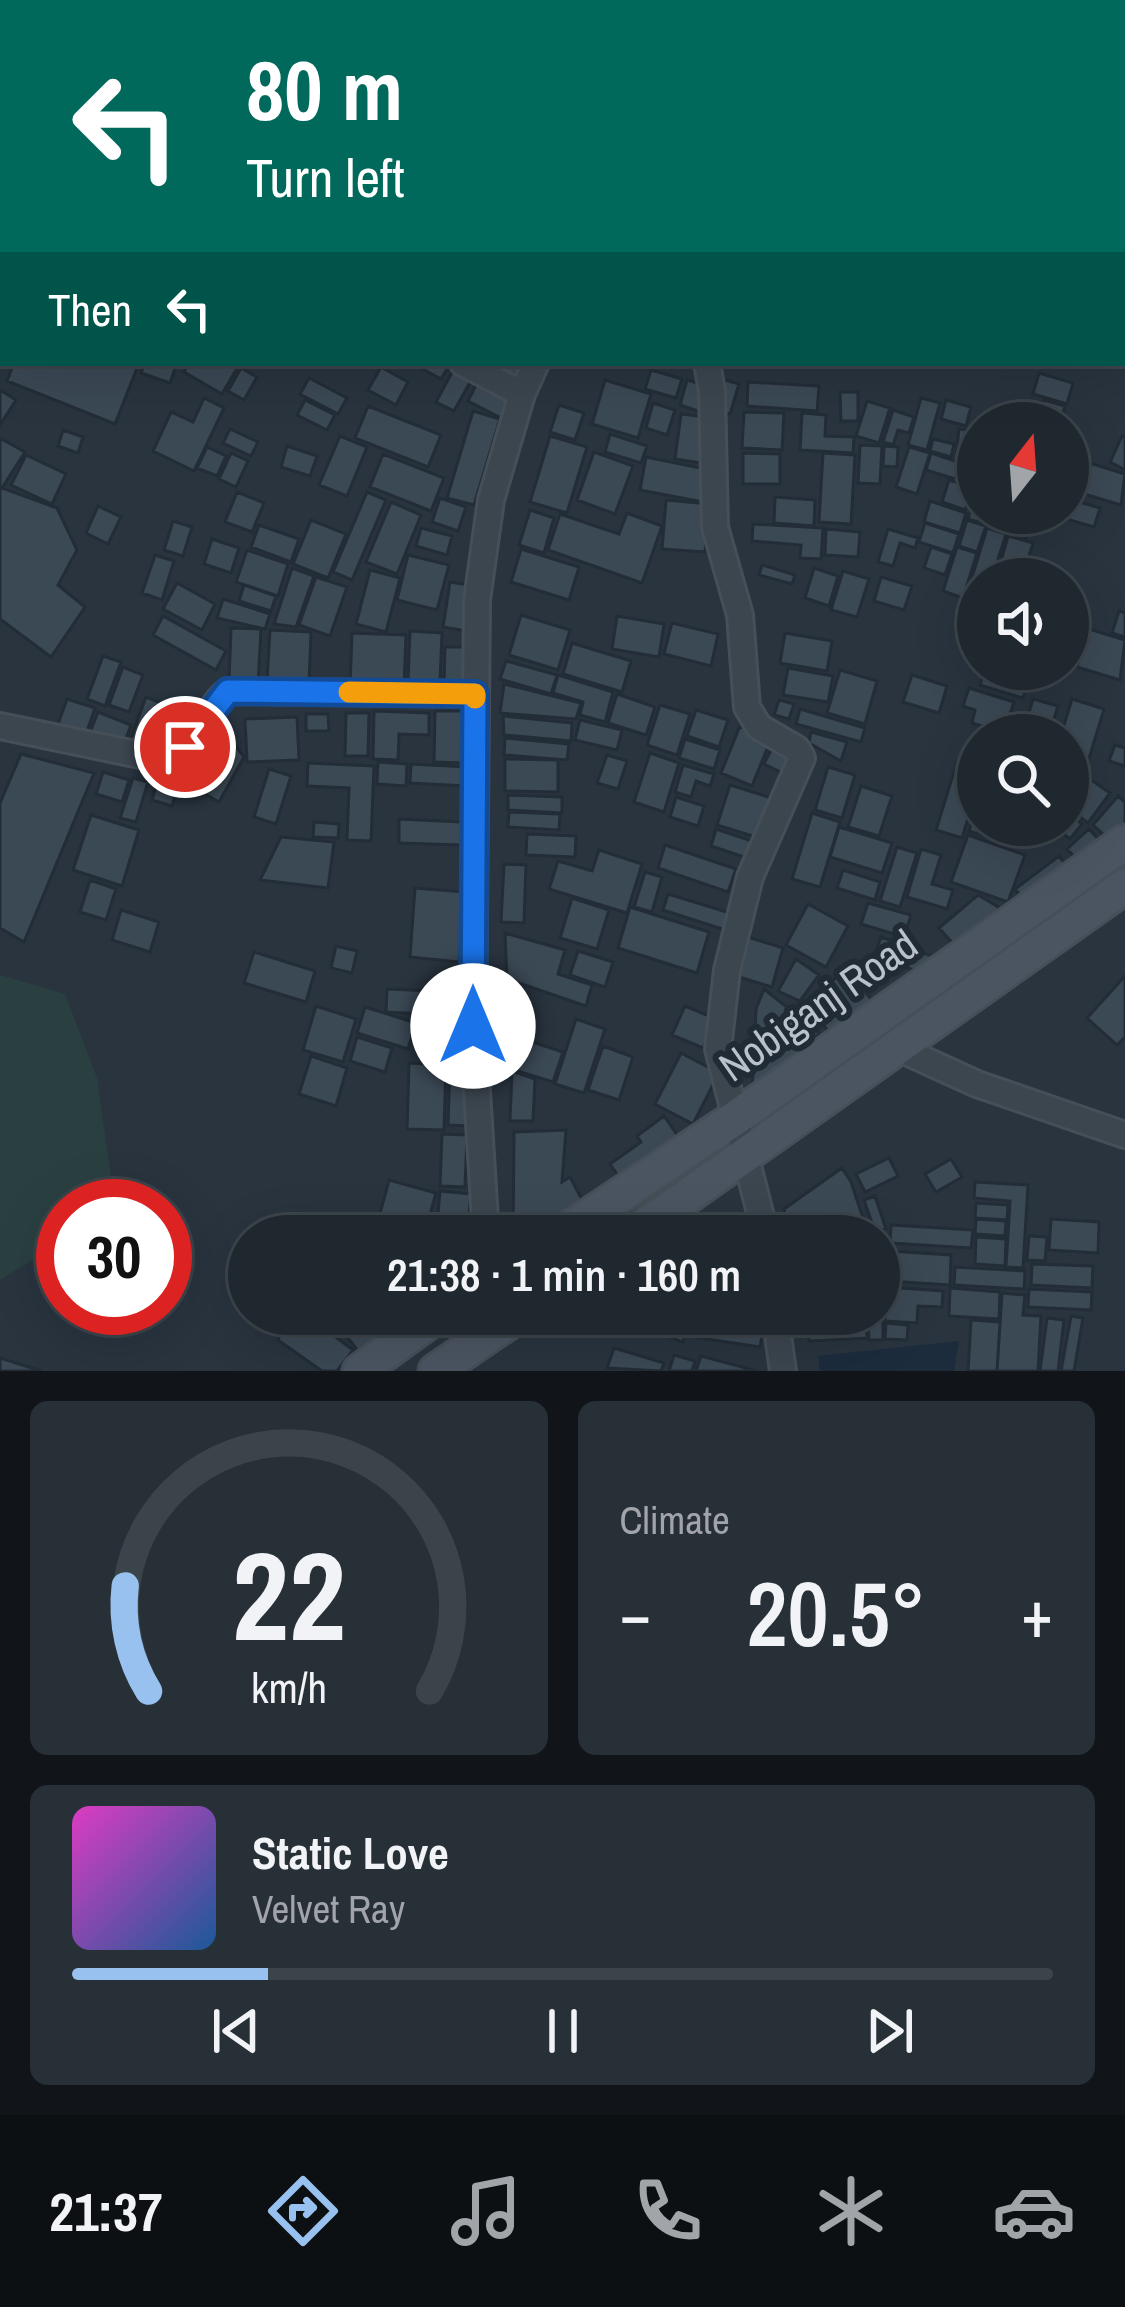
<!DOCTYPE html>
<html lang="en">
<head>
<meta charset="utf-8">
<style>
	body { margin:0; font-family:"Archivo Narrow",sans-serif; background:#272f37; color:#f1f3f6; height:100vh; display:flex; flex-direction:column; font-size:45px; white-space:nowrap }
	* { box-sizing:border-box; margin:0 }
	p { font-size:39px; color:#a1a5aa }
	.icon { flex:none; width:66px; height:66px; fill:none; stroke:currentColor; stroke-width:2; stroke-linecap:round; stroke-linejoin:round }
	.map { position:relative; height:1371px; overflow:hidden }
	.panel { display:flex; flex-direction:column; gap:30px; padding:30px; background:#11151a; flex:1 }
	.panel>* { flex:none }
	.guide { position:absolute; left:0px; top:0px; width:1125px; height:366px; box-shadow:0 12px 48px #0002,0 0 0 3px #3c444b; background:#00695c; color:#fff; overflow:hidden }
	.needle { width:78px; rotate:17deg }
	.buttons { position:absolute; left:957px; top:402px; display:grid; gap:24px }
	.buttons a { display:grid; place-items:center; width:132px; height:132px; border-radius:50%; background:#1f272f; box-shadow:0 12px 48px #0002,0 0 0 3px #3c444b; font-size:60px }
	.speed { position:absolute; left:36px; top:1179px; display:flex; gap:24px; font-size:60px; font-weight:700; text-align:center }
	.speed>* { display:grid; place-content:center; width:156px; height:156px; border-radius:50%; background:#1f272f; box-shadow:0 12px 48px #0002,0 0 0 3px #3c444b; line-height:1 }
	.speed .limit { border:18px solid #d22; background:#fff; color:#111 }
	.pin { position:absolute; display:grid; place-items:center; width:102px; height:102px; color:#fff; margin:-51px; border:6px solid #fff; border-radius:50%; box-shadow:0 3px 12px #0007 }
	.me { position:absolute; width:132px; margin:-66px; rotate:0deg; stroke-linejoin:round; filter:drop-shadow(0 0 9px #0008) }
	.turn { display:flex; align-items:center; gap:42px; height:252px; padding:0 48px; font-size:54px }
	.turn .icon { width:156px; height:156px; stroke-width:2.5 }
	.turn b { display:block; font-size:84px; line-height:102px }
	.then { display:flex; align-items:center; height:114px; padding:0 48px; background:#0003; gap:24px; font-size:45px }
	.big { font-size:90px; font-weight:600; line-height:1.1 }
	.panel .tile { flex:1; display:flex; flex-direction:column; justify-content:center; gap:18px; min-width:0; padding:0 42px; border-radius:18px; background:#272f37 }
	.panel .dial { align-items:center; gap:0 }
	.dial svg { height:312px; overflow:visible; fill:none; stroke:#3c444b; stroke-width:7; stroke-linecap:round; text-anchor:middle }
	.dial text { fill:#f1f3f6; stroke:none }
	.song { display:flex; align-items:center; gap:36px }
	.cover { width:144px; height:144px; border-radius:18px; background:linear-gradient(135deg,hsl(310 70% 55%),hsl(210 70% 35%)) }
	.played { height:12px; border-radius:6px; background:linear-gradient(90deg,#99c1ef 20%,#3c444b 20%) }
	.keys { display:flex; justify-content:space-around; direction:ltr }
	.heat { display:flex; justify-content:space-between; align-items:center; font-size:66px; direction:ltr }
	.panel .tiles { flex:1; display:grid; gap:30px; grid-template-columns:1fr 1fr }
	.tile:last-child { grid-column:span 2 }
	.trip { position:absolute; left:228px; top:1215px; width:672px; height:120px; border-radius:60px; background:#1f272f; box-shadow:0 12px 48px #0002,0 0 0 3px #3c444b; font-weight:600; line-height:120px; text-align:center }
	.dock { display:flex; height:192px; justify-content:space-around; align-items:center; background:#0c1013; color:#a1a5aa }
	.dock .icon { width:84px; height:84px }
	.dock .on { color:#99c1ef }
	.dock b { font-size:54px; color:#f1f3f6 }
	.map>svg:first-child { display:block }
	.green { fill:#2a4040 }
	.water { fill:#1c2c3d }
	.building { fill:#3b4955; stroke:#232d37; stroke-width:3 }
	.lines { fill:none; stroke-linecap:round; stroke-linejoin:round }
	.street-casing { stroke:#464f58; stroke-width:30 }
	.secondary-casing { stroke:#464f58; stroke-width:39 }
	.street { stroke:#3c464f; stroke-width:24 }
	.secondary { stroke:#4b5562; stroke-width:33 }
	.route-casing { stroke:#114b97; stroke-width:30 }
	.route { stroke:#1a73e8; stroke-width:21 }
	.slow { stroke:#f59e0b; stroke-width:21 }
	.labels { text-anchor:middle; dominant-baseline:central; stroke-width:12; stroke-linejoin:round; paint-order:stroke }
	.street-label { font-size:42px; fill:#b9c1ca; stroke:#212b35 }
</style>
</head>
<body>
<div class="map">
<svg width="1125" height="1371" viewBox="0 0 1125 1371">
	<rect width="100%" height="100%" fill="#29343f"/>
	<path class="green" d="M0,975L65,994L97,1078L115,1206H63V1241L0,1280Z"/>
	<path class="water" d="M959,1341L954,1371H820L818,1356Z"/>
	<path class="building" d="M14,363H139L115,424L7,381Z
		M145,363H177L170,383L141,373Z
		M189,363H240L222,394L184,372Z
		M412,363H448L450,364L441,379Z
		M495,363H532L521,382L494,366Z
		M456,365L474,375L454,411L436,402Z
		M381,367L408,382L396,405L368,390Z
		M241,368L257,377L244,400L228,391Z
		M651,370L682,379L676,398L645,389Z
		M1039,373L1073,383L1067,404L1033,394Z
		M480,377L517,396L505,420L468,401Z
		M309,378L347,398L338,414L300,394Z
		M605,380L651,394L638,438L592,424Z
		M687,380L709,386L701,412L680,405Z
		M725,380L739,384L730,414L716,410Z
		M748,382L819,386L817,411L747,406Z
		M0,390L16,400L0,425Z
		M840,392H858V421H841Z
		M204,398L224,408L194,471L153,451L171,412L193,422Z
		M921,398L940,403L927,450L908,445Z
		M305,400L335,415L327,430L297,415Z
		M946,400L971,407L966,426L941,419Z
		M1044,400L1065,406L1060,423H1037Z
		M867,401L890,408L879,443L856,436Z
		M653,403L675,410L667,435L646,428Z
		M559,405L584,413L575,440L550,432Z
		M368,406L441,435L428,467L355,438Z
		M893,410L914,417L909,433L898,430L893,445L883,442Z
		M473,411L500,419L474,505L447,498Z
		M744,412L784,413L782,450L742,448Z
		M802,413L826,415L825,436L854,437L853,453L800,450Z
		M681,414L707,417L701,463L675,459Z
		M230,429L258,442L251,456L223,443Z
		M959,429L976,431L973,459L956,457Z
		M63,430L83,437L78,453L58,446Z
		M610,434L647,446L641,463L605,452Z
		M340,436L367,447L347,496L319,485Z
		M550,436L587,447L567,513L530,502Z
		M1122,436L1125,437V470L1110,462Z
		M0,438L25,452L2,488L57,508L77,550L58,585L85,607L51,657L0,619Z
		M933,439L954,444L951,457L930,451Z
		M860,445L882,446L880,484L858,483Z
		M287,446L317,456L310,476L281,467Z
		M884,446L898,447L897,467L883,466Z
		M207,447L226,456L217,476L197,468Z
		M909,447L930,453L917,494L896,487Z
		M594,452L633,466L615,514L577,500Z
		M231,453L248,461L236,487L219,479Z
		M743,453L780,454V484H743Z
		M823,453L855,455L851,524L819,522Z
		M931,453L961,463L955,479L926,470Z
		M383,454L444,478L431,511L370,487Z
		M26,455L66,474L52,504L11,485Z
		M646,457L710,470L703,502L640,490Z
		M1083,461L1125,474L1121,505L1074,491Z
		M963,462L978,467L977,486L957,479Z
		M949,480L973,487L965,510L942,502Z
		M237,492L264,503L252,532L225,522Z
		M367,492L386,500L352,580L333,572Z
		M975,495L978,513H1010L1005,530L968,519Z
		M775,497L815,500L814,526L774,523Z
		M440,498L466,507L458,531L432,522Z
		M1069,499L1100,508L1094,527L1063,518L1068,513Z
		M666,500L709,504L705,552L662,549Z
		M930,501L966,513L960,533L924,522Z
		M391,502L421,515L397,574L366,562Z
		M98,506L121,517L108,544L86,533Z
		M530,510L554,518L544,553L519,545Z
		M627,513L662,526L642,583L548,550L560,514L619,534Z
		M1012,513L1034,514L1026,539L1006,533Z
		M311,520L346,534L328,578L293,564Z
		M967,520L986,526L977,552L959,546Z
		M173,521L192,527L183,556L164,550Z
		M925,523L959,534L953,553L919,542Z
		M753,524L823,528L821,559L800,558L801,545L752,541Z
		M259,525L299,539L291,562L251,547Z
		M421,528L452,536L447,555L416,546Z
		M987,528L1006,534L992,579H978V587L970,584Z
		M826,529L860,532L858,557L825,555Z
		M888,529L918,538L915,548L900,543L893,566L878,562Z
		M1008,536L1033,543L1022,579H996Z
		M212,539L239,548L231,573L204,564Z
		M931,547L952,554L945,575L924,568Z
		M957,547L977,553L963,598L943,591Z
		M521,549L579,567L569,600L511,582Z
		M247,550L288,564L278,596L236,582Z
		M155,555L174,561L162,600L142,593Z
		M408,555L449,565L437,610L397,600Z
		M762,565L795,575L792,584L759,575Z
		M292,568L314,576L296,627L274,624Z
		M814,568L838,576L829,606L805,598Z
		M370,570L400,578L386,632L356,624Z
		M843,571L869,579L857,617L831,610Z
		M316,577L347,587L330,636L299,625Z
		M881,577L912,586L904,610L874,601Z
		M450,582L475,586L467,631L443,627Z
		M177,583L215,604L202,630L163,609Z
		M244,585L276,596L271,611L239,601Z
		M223,599L270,614L265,629L217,618Z
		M1119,611L1125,613V637L1112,633Z
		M521,615L570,630L558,670L509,655Z
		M163,616L226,651L216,670L153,635Z
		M617,616L664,624L659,657L612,649Z
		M672,623L718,634L711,666L664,654Z
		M231,628L261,629L258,684L229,682Z
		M1089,629L1125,640L1120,680L1077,667Z
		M270,630L311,632L309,684L267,682Z
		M410,631L442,633L440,682L408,680Z
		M352,633L406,635L404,688L350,686Z
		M785,633L832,641L827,671L780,663Z
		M572,643L631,661L622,692L563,674Z
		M445,647H471V683H444Z
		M103,656L121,662L105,706L87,699Z
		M506,661L557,675L551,694L500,679Z
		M123,667L143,675L129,712L109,705Z
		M788,668L833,676L828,702L783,695Z
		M985,669L1008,673L1009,669H1031L1023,698L980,685Z
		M840,670L877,681L865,724L827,713Z
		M558,675L613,692L605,722L580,715L583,702L553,693Z
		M912,675L947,686L939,713L903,702Z
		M504,684L581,703L576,719L500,713Z
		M969,688L1014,702L1004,733L972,723L975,710L963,706Z
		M617,694L655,707L646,735L608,723Z
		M146,697L164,704L148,748L130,741Z
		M67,699L95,708L85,737L57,727Z
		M1033,699L1058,706L1049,735H1022Z
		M1072,699L1104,709L1088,762L1068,756V735H1061Z
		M779,700L794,704L789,719L774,715Z
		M660,705L690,714L677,755L647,745Z
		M170,706L197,715L191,727L166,718Z
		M800,709L865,728L861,742L796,724Z
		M696,710L728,720L719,747L687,736Z
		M374,711L429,713V735L399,734L398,760L373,759Z
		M435,711H465L463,763L434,762Z
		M98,712L131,725L123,747L89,735Z
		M346,713H369L368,756H345Z
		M306,714H328L329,731H306Z
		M503,716L572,723L571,741L504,735Z
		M297,717L299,760L247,762L245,719Z
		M580,720L622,730L617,750L575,740Z
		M740,726L771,739L752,786L721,773Z
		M811,732L847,742L841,761L809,743Z
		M505,738L569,744L567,760L504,755Z
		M685,739L720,750L714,769L679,758Z
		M233,742L244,757L219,802L205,794Z
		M1115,745L1125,748V766L1109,761Z
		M772,748L799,762L791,777L764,764Z
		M650,753L679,763L664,812L634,802Z
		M21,754L94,773L24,942L0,928V803Z
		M607,755L627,761L618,789L597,783Z
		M505,759L558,760V792L505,791Z
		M958,759L978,765V786L962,838L936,830Z
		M378,762L407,764L406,786L377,784Z
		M308,763L374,766L371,841L347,840L349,788L307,786Z
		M411,764L468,767L467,786L410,783Z
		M683,765L714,774L710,786L696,781L691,797L675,792Z
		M828,767L855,775L842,818L815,810Z
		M269,769L291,776L276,824L254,817Z
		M103,772L129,780L122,802L96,794Z
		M133,778L148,782L136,822L120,818Z
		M1090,779L1110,793L1088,823L1068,808Z
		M158,780L178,786L172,806L152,800Z
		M730,785L775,799L762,839L717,825Z
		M861,786L892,796L879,836L848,827Z
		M508,795L562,797V813L508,810Z
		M1118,796L1125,802V827L1112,842L1093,825Z
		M676,797L704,806L698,826L670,817Z
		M509,812L560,814L559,830L508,827Z
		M812,813L840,822L820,887L792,879Z
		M1068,813L1082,824L1070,839L1052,825H1068Z
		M91,815L139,830L122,886L73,870Z
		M974,815L978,825L1008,827L1003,842L969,831Z
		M399,819L462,822V845L399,843Z
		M314,822L339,824L338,838L313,837Z
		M839,827L892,843L882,873L830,857Z
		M716,829L758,843L753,860L711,846Z
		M1089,829L1102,843L1080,863L1067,849Z
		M527,834L576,836L575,857L526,855Z
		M968,835L1025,855L1008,902L951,882Z
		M281,837L334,842L328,888L260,880Z
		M665,845L736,869L728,892L658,868Z
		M897,847L917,853L900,907L880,901Z
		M921,849L941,855L932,884L953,890L947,909L907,897Z
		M599,850L642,864L627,913L549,889L558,861L592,871Z
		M1059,856L1073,874L1028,907L1015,889Z
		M504,864L526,865L524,923L501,922Z
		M843,870L880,882L875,900L837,888Z
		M645,872L662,877L652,912L634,907Z
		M90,880L116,889L106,920L80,912Z
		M415,888L465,892L459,962L410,957Z
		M668,894L730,913L725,930L663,910Z
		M978,895L1000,908L956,947L939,928Z
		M572,898L609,910L597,949L560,938Z
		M868,903L911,915L904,937L861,924Z
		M808,904L848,926L826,967L786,945Z
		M630,907L709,932L697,973L618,948Z
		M121,910L159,922L150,952L112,940Z
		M505,933L565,950L558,974L592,985L586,1006L507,979Z
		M741,935L783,948L772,987L729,974Z
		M881,937L932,956L925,974L874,956Z
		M336,946L357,951L352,973L331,968Z
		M578,951L613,962L605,987L570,975Z
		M254,952L315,971L306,1002L244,983Z
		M796,959L819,975L800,1001L778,991Z
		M847,969L875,1004L834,1036L802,1005Z
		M1125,976V1037L1117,1045L1087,1018Z
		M387,989L457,992L455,1016L386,1012Z
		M764,989L819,1033L806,1049L752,1091L756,1009Z
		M316,1006L356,1019L343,1062L303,1050Z
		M685,1006L716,1019L703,1048L672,1035Z
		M365,1007L416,1023L408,1049L357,1033Z
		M576,1019L605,1029L584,1093L555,1084Z
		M357,1037L392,1048L385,1072L350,1061Z
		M517,1037L563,1052L553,1082L514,1070Z
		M603,1046L633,1057L619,1100L588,1090Z
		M681,1053L719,1073L693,1124L655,1104Z
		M311,1056L347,1068L336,1106L299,1094Z
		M409,1063L446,1065L444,1130L407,1129Z
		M450,1064H473L471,1126L448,1125Z
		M512,1071L535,1079L533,1121H510Z
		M664,1116L680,1139L621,1180L610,1164L641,1142L637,1136Z
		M566,1130L562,1182L570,1177L586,1207L541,1236H513L514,1132Z
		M442,1134L467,1135L465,1187L440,1186Z
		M889,1158L898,1176L865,1192L856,1174Z
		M951,1159L962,1177L936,1192L925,1174Z
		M842,1168L851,1182L864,1221L849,1236H790L784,1209Z
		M389,1180L436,1193L424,1236H374Z
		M975,1182L1028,1185L1023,1268L1006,1267L1010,1201L974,1198Z
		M440,1191L471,1194L467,1236H436Z
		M875,1196L886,1229L875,1232L864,1200Z
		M976,1203L1008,1205L1007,1220L975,1218Z
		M976,1219L1006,1221L1005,1236L975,1234Z
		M1051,1219L1099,1222L1098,1253L1049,1250Z
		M891,1225L973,1230L971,1248L890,1243Z
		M1029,1236L1047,1237L1045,1261L1027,1260Z
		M976,1237L1006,1239L1005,1266L975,1264Z
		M890,1251L951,1255L950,1285L888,1281Z
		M882,1256L883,1340H869L868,1314H879V1257Z
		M1032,1264L1093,1266L1092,1288L1031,1285Z
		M955,1267L1025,1271L1024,1289L954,1285Z
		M887,1287L943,1291L942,1307L918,1306L917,1323L885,1321Z
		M950,1288L1000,1292L999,1319L949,1316Z
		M1029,1289L1092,1292L1091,1310L1028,1307Z
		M1002,1293L1025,1295L1023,1315L1041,1316L1038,1371H997Z
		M289,1314H305L353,1350L337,1371H322L278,1340Z
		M381,1314H410L358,1351L348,1338Z
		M630,1314H691L683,1342L621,1320Z
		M808,1314H866L867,1338L809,1341Z
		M1071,1316L1083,1318L1074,1371H1061Z
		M1047,1318L1064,1320L1058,1371H1040Z
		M971,1320L1000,1322L997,1371H968Z
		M697,1321L763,1331L760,1347L694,1337Z
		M886,1323L908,1325L907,1340L885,1339Z
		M614,1348L664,1363L661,1371L607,1368Z
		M674,1355L695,1361L692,1371H669Z
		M701,1356L757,1371H696Z
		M0,1358L41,1371H0Z"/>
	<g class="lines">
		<defs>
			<path id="street" d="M605,0L606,3
				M743,0L746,3
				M708,3L712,0
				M0,59L3,62
				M1122,63L1125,50
				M1122,156L1125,158
				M463,363L522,394
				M707,363L712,391L715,527L740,615L747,707L759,727L797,749L802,758L750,877L727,970L718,1049L766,1236
				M0,726L164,760C195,750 204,710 228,691L475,694
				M896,1047L977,1084L1125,1135
				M486,1236L473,1026L477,600L491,500L522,394L536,363
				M775,1314L783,1371"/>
			<path id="secondary" d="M559,1236L734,1119L1125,842
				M631,1236L1125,886
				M360,1371L439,1314
				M436,1371L520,1314"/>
		</defs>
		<use href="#street" class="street-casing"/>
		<use href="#secondary" class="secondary-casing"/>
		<use href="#street" class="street"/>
		<use href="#secondary" class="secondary"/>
	</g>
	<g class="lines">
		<defs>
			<path id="route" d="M185,747L228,691L475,694L473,1026"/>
		</defs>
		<use href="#route" class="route-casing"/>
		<use href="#route" class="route"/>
		<path class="slow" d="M349,692L475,694V698"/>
	</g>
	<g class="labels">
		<g class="street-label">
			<text transform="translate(818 1005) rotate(-35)">Nobiganj Road</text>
		</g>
	</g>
</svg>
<div class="buttons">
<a><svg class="needle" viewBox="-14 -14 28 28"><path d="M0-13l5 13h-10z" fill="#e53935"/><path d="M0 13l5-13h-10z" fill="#a1a5aa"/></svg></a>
<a><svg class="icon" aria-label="sound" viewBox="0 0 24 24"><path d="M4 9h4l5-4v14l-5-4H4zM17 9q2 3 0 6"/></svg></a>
<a><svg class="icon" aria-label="search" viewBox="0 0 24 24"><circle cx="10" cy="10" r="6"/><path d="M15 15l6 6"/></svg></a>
</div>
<div class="speed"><div class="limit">30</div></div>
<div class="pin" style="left:185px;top:747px;background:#d93025"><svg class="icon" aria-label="arrive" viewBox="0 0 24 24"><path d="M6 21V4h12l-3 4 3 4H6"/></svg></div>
<svg class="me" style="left:473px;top:1026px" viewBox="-20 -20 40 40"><circle r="19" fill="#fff"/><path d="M0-13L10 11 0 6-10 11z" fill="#1a73e8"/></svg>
<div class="trip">21:38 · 1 min · 160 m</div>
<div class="guide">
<div class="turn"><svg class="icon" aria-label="left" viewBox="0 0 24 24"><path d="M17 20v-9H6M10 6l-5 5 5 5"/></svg><div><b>80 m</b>Turn left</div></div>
<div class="then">Then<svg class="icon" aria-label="left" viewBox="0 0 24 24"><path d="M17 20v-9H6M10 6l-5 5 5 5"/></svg></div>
</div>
</div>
<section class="panel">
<div class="tiles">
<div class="tile dial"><svg viewBox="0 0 100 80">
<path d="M14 69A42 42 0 1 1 86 69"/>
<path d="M14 69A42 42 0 0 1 8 42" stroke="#99c1ef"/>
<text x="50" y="56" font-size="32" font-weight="700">22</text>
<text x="50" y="72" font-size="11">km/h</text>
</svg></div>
<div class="tile"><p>Climate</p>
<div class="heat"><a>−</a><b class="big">20.5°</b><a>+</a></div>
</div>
<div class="tile">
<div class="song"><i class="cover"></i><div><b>Static Love</b><p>Velvet Ray</p></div></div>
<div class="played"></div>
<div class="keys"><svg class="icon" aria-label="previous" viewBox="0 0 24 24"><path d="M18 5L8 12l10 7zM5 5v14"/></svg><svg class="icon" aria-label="pause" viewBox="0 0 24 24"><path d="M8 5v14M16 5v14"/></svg><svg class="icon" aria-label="next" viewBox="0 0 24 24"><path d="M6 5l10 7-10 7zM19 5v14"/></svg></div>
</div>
</div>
</section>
<nav class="dock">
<b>21:37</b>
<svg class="icon on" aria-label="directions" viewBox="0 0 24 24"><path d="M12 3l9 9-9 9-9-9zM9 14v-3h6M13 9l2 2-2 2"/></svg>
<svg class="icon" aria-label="music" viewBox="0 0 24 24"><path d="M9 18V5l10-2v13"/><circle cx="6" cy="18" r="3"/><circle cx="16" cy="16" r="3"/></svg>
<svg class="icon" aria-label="phone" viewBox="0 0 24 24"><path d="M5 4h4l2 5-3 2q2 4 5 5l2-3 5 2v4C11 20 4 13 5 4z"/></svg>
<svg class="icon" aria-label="climate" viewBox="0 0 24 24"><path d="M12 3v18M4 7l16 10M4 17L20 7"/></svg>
<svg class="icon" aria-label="car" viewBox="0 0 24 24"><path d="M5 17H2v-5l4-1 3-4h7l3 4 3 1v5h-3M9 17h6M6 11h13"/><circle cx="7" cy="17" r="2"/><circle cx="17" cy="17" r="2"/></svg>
</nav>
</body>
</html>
